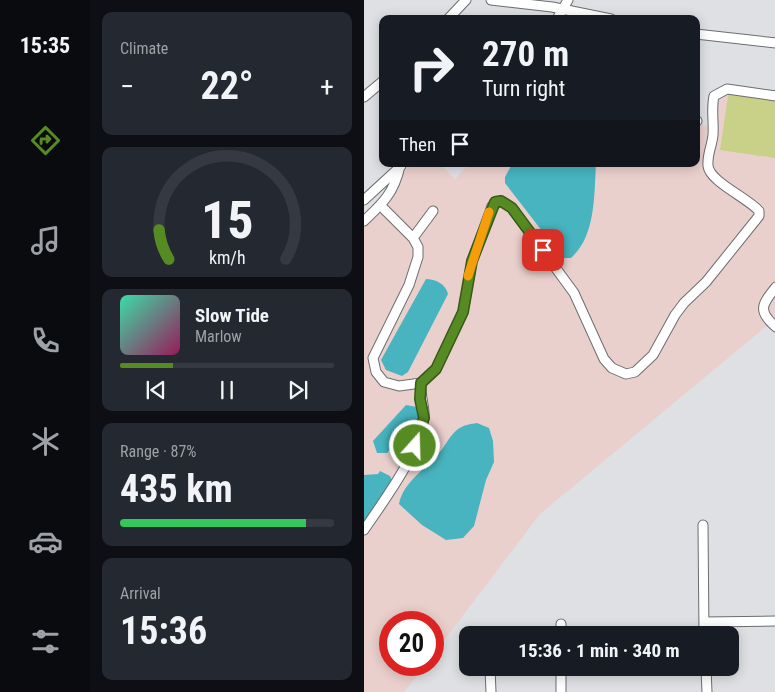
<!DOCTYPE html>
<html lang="en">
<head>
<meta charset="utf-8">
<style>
	body { margin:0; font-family:"Roboto Condensed",sans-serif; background:#242831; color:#f1f3f6; height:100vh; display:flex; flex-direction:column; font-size:19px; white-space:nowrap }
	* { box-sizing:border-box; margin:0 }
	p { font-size:16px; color:#9ea1a6 }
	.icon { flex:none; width:28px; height:28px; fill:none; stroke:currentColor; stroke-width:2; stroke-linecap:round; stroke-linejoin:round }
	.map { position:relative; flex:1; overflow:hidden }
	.drawer { display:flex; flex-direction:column; gap:12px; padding:12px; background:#0d0f14; width:274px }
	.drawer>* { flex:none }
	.banner { position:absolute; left:15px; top:15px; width:321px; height:152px; border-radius:10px; box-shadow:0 2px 12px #0003; background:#171b24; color:#f1f3f6; overflow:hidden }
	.speed { position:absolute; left:15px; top:611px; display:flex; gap:10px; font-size:25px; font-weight:700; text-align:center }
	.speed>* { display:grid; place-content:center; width:65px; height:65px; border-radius:50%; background:#171b24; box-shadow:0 2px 12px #0003; line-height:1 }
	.speed .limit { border:8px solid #d22; background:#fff; color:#111 }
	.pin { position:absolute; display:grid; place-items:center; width:42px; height:42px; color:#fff; margin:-21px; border-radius:10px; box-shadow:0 2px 8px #0006 }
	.me { position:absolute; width:55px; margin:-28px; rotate:20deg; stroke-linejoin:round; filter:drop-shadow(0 0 4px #0008) }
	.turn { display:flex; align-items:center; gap:18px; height:105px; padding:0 20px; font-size:22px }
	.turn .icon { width:65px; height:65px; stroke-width:2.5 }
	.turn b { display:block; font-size:35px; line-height:42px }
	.then { display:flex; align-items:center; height:48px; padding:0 20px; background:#0003; gap:10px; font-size:19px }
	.big { font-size:38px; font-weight:700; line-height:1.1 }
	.drawer .widget { flex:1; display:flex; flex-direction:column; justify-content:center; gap:8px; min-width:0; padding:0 18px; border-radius:10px; background:#242831 }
	.drawer .dial { align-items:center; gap:0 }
	.dial svg { height:130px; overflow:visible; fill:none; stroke:#363941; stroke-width:7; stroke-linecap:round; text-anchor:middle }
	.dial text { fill:#f1f3f6; stroke:none }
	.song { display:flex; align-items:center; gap:15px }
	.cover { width:60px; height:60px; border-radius:8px; background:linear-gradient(135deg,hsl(160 70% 55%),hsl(330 70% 35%)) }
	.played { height:5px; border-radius:2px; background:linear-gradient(90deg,#568a22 25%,#363941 25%) }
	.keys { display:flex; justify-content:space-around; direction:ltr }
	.heat { display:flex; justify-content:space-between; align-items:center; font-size:28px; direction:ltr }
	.charge { height:8px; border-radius:4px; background:linear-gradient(90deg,#34c759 87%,#363941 0) }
	.trip { position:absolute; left:95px; top:626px; width:280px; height:50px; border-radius:10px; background:#171b24; box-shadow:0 2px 12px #0003; font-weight:700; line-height:50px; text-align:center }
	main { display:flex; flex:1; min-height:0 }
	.menu { display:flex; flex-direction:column; width:90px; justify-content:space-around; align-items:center; background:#090b0e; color:#9ea1a6 }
	.menu .icon { width:35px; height:35px }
	.menu .on { color:#568a22 }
	.menu b { font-size:22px; color:#f1f3f6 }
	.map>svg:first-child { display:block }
	.industrial { fill:#ead0cd }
	.green { fill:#c8d187 }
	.water { fill:#47b4bf }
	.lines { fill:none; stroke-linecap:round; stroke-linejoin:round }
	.minor-casing { stroke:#6b6d70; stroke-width:11 }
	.minor { stroke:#fff; stroke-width:9 }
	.route-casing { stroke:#385a16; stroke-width:12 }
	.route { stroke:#568a22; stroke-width:9 }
	.slow { stroke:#f59e0b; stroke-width:9 }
</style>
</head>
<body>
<main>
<nav class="menu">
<b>15:35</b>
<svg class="icon on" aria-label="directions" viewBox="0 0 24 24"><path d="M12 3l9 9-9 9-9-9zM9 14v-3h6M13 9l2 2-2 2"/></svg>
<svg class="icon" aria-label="music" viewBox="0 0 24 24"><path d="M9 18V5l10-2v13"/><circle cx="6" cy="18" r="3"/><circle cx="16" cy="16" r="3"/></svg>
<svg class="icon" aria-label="phone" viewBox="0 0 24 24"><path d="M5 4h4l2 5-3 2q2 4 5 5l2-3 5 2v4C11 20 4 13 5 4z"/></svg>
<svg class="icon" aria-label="climate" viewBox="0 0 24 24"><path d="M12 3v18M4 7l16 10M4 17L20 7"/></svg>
<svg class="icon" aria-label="car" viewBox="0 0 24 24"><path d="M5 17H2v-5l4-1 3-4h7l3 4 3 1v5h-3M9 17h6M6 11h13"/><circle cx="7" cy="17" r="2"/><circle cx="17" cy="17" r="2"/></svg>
<svg class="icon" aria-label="filters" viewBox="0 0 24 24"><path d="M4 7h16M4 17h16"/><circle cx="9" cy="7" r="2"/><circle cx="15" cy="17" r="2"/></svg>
</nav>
<section class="drawer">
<div class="widget"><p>Climate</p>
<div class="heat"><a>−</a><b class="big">22°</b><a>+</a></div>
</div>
<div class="widget dial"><svg viewBox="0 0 100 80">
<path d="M14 69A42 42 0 1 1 86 69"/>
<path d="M14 69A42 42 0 0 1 8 51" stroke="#568a22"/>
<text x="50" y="56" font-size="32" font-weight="700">15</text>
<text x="50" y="72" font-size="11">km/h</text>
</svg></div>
<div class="widget">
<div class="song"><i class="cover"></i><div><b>Slow Tide</b><p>Marlow</p></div></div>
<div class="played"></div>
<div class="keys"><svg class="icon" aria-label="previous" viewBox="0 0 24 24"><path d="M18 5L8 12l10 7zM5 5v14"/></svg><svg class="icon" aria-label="pause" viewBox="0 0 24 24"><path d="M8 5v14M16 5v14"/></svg><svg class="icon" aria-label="next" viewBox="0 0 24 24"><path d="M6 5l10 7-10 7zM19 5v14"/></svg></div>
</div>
<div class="widget"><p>Range · 87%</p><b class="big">435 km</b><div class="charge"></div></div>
<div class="widget"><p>Arrival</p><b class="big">15:36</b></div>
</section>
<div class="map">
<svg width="412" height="692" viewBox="0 0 412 692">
	<rect width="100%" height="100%" fill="#dee0e4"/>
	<path class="industrial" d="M358,88L411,95V329L405,324L176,514L69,655V622H26V665H61L40,692H0V213L48,164H76L91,179L105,164H332L333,124L348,127Z"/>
	<path class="green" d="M365,89L411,95V158L356,150Z"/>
	<path class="water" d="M148,164H232C230,194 232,236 207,258H199L141,183V177Z
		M62,279C71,279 82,284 84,294L44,372L38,376L22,370L17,360Z
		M42,405L53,407L55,413L54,420L23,453H13L9,441Z
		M113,423L125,428L129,441L130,462L122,480L110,526L99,538L82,540L58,525L35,504C39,482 62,469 75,453C82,445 86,435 94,429C100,425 106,424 113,423Z
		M16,471L26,476L29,482L0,526V475L14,474Z"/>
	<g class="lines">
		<defs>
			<path id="minor" d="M127,0L188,7L247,19
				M84,19L102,0
				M193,19L204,0
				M332,34L412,43
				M0,97L19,81
				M332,121H333
				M0,200L37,166
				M16,205L49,238L54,247V257L45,285L9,358L12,372L20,382L35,386L57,383L72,369L99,312L108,261L128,206L137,201L147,207L210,293L240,359L248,368L262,374L271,372L289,355L311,315L320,303L342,282L395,216V211C384,198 346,182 344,166C343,154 348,146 349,135C350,122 347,109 350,96L363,89L412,96
				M0,221C19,203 30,193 36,166
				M49,238L69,211
				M412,287C398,304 393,311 412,327
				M339,525L340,635
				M0,530C19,502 57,451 60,417C61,407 56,396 57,383
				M340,622L412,621
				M197,624V635
				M125,635V632
				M126,668L127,692
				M197,668V692
				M342,668L343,692"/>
		</defs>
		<use href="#minor" class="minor-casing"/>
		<use href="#minor" class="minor"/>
	</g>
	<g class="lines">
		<defs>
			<path id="route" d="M51,446L60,418L56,399L57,383L72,369L99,312L108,261L131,202L137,201L148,208L179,250"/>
		</defs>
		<use href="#route" class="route-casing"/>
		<use href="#route" class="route"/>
		<path class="slow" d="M104,276L125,212"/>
	</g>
</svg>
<div class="speed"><div class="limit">20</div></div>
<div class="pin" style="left:179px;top:250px;background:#d93025"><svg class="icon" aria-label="arrive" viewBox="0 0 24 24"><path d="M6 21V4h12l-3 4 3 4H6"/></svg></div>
<svg class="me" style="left:51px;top:446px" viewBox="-20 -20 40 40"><circle r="17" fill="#568a22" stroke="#fff" stroke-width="3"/><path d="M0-11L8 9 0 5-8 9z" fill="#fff"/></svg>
<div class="trip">15:36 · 1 min · 340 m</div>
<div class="banner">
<div class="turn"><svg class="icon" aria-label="right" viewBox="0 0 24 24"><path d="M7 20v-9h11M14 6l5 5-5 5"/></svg><div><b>270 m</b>Turn right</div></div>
<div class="then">Then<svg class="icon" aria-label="arrive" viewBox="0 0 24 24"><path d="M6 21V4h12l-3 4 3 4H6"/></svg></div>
</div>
</div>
</main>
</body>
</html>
